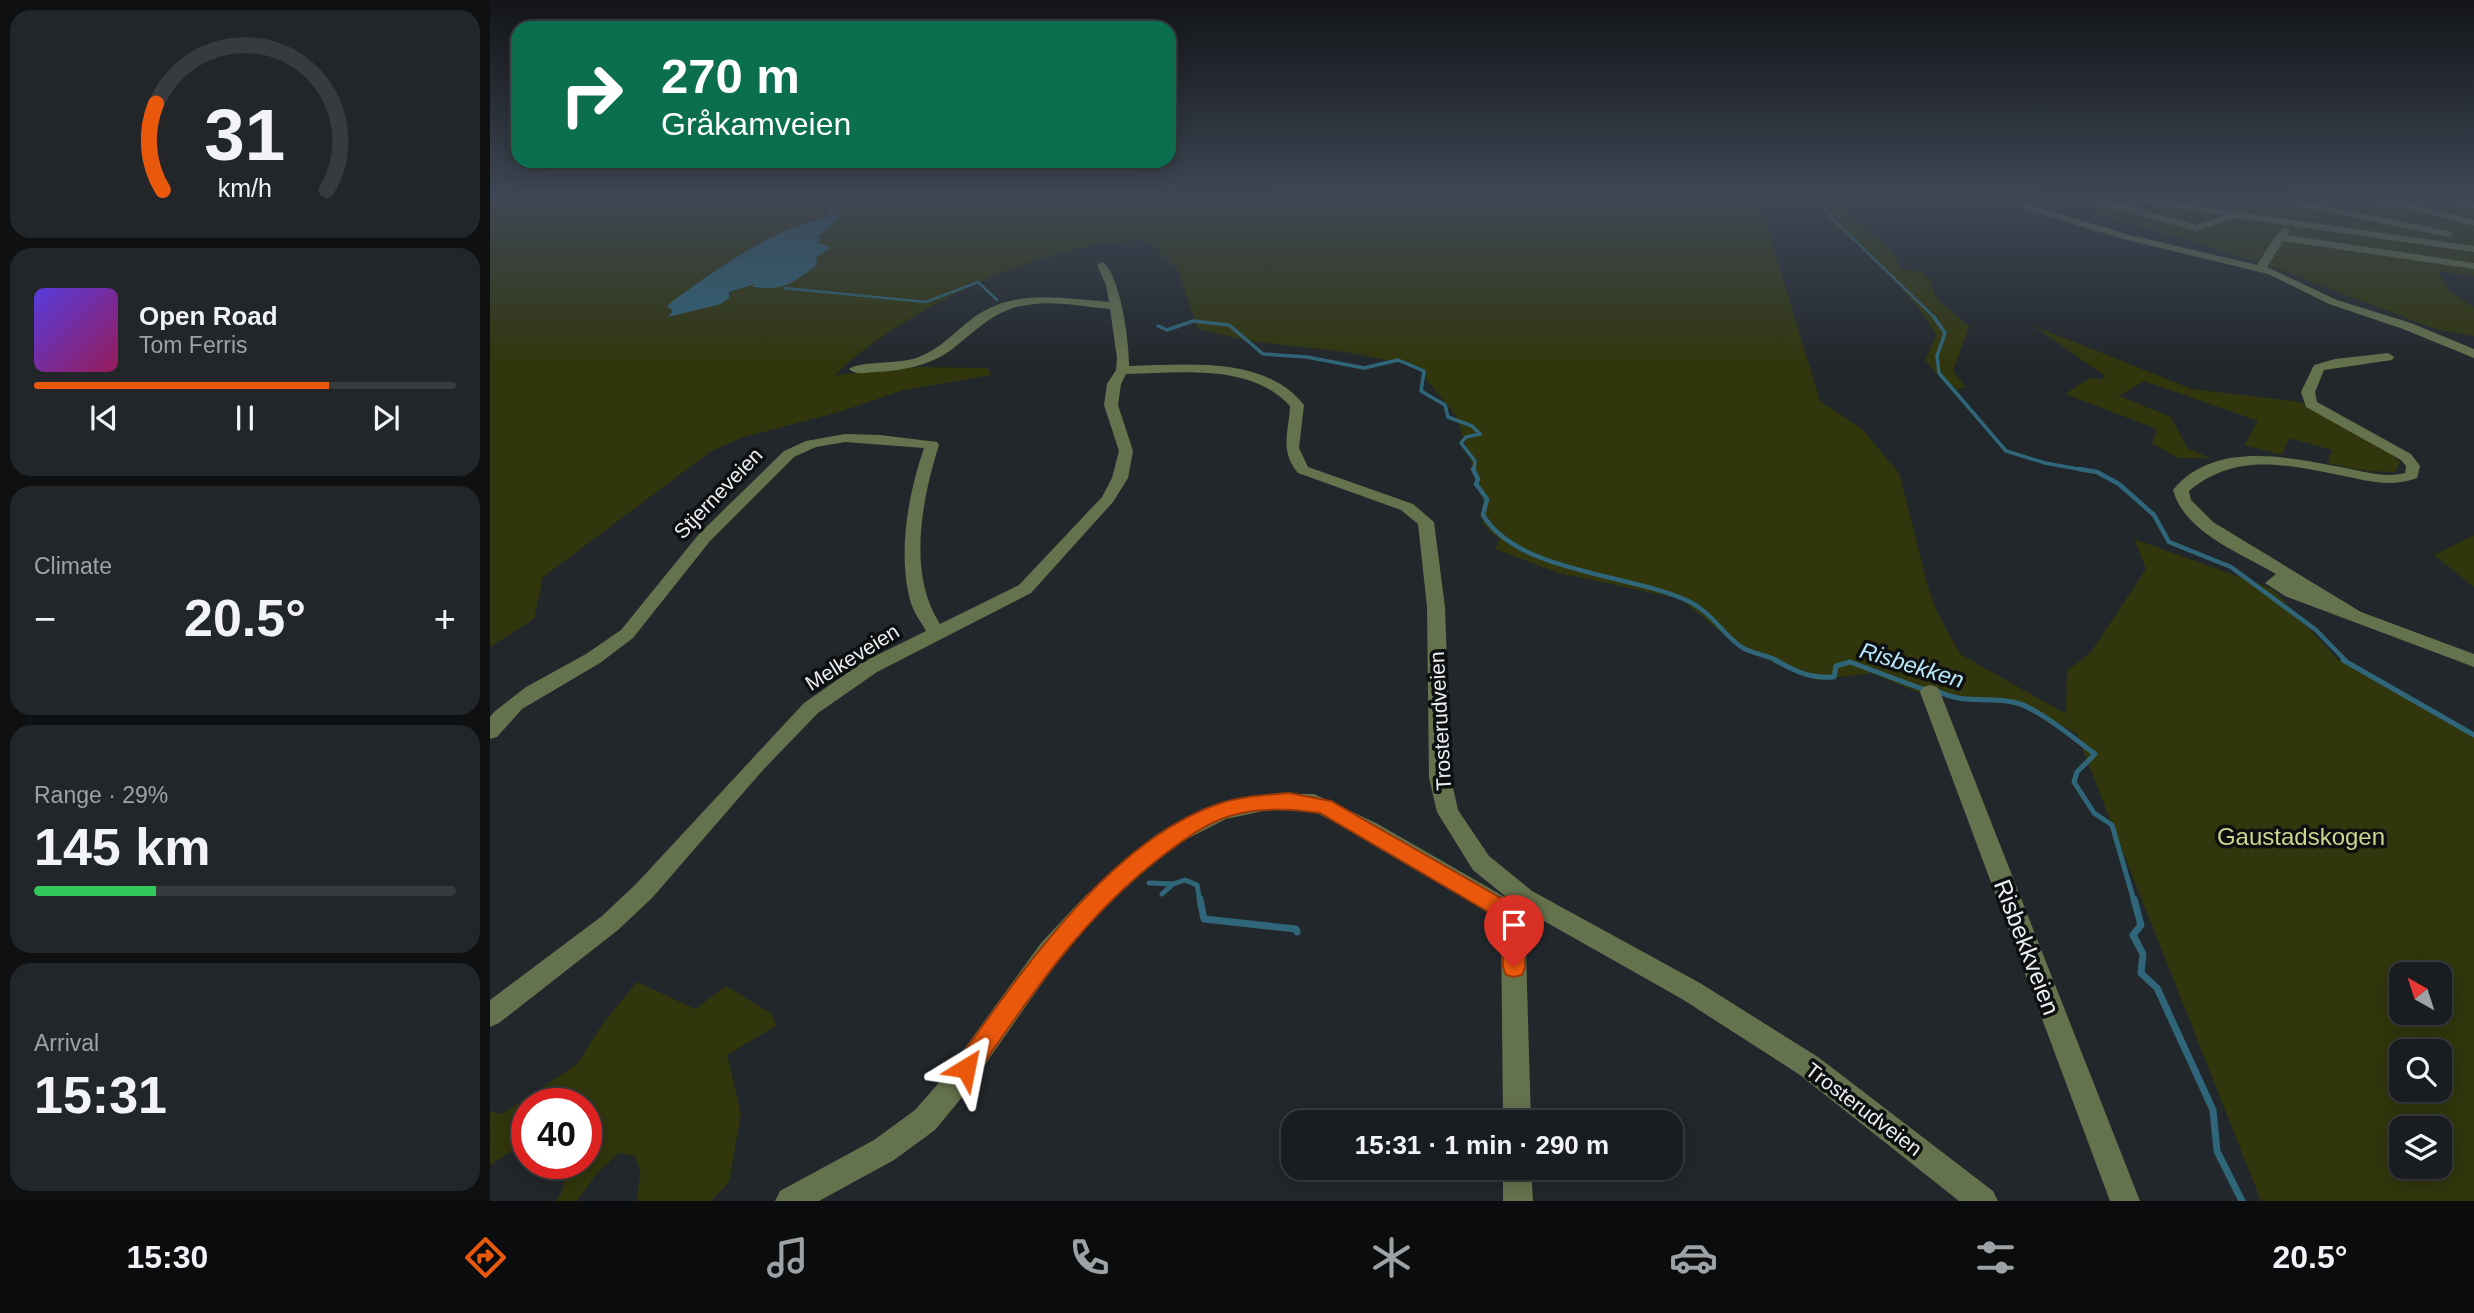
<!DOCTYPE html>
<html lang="en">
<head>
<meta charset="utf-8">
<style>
	body { margin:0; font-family:Helvetica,sans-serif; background:#232629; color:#f1f3f6; height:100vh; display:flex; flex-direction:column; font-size:26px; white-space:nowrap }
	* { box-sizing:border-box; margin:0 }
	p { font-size:23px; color:#9fa2a5 }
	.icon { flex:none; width:38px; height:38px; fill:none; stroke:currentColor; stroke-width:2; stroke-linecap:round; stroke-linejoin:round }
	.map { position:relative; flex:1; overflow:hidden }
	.panel { display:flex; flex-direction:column; gap:10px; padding:10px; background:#0e1012; width:490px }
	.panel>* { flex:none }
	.banner { position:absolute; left:21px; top:21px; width:665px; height:147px; border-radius:21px; box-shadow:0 4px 18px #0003,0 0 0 2px #383b3e; background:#0b6e4f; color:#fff; overflow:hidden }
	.needle { width:46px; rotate:321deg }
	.buttons { position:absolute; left:1899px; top:962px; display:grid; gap:14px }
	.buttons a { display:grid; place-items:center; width:63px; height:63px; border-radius:14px; background:#1a1d20; box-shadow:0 4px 18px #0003,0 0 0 2px #383b3e; font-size:35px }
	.speed { position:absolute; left:21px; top:1088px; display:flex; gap:14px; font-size:35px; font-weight:700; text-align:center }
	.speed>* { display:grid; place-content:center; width:91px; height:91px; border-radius:50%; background:#1a1d20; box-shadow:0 4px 18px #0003,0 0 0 2px #383b3e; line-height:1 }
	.speed .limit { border:10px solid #d22; background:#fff; color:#111 }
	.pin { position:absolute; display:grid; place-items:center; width:60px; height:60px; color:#fff; margin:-72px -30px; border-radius:50% 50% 50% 0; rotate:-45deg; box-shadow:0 0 7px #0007 }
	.pin .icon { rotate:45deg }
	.me { position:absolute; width:77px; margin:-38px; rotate:35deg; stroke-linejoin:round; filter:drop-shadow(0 0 5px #0008) }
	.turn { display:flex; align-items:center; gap:24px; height:147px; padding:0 35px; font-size:32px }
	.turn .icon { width:91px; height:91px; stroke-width:2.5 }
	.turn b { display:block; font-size:49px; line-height:60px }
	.big { font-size:52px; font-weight:700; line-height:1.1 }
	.panel .card { flex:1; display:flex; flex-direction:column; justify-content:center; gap:10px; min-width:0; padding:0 24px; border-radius:21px; background:#232629 }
	.panel .dial { align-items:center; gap:0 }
	.dial svg { height:182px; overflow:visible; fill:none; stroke:#383b3e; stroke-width:7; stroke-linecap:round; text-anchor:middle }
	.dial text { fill:#f1f3f6; stroke:none }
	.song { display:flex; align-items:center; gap:21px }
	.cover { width:84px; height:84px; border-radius:10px; background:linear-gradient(135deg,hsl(250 70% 55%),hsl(330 70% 35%)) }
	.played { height:7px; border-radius:4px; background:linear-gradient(90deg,#ea580c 70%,#383b3e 70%) }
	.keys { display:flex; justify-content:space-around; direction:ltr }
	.heat { display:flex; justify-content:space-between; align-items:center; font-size:38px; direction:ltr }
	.charge { height:10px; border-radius:5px; background:linear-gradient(90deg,#34c759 29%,#383b3e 0) }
	.trip { position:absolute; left:791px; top:1110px; width:402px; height:70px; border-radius:21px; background:#1a1d20; box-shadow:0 4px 18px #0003,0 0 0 2px #383b3e; font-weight:700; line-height:70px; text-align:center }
	.dock { display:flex; height:112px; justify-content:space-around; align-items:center; background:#0a0c0d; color:#9fa2a5 }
	.dock .icon { width:49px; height:49px }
	.dock .on { color:#ea580c }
	.dock b { font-size:32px; color:#f1f3f6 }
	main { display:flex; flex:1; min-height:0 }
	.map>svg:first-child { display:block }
	.green { fill:#31360c; fill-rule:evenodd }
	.water { fill:#2f667a }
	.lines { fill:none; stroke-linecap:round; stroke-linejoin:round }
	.stream-far4 { stroke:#2f667a; stroke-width:2.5 }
	.stream-far3 { stroke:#2f667a; stroke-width:3.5 }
	.stream-far2 { stroke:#2f667a; stroke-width:4.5 }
	.stream-far1 { stroke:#2f667a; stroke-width:5 }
	.stream { stroke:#2f667a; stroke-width:7 }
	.minor { fill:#65724e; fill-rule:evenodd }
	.route { fill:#ea580c; stroke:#983908; stroke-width:2 }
	.labels { text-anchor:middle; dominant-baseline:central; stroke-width:7; stroke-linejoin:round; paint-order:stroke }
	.street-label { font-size:21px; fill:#eceff1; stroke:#0d0f11 }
	.water-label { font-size:23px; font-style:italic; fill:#b6e8fb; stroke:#0d0f11 }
	.near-park-label { font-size:24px; fill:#cbd78e; stroke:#0d0f11 }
	.near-street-label { font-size:24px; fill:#eceff1; stroke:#0d0f11 }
</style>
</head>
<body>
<main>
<section class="panel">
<div class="card dial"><svg viewBox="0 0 100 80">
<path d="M14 69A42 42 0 1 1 86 69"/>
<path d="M14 69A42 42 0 0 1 11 31" stroke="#ea580c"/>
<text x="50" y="56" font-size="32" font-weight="700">31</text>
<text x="50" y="72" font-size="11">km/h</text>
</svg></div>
<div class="card">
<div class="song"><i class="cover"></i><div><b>Open Road</b><p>Tom Ferris</p></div></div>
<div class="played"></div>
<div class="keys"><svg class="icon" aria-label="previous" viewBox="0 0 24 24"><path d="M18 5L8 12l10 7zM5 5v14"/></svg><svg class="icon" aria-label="pause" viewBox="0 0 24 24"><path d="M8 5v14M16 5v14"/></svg><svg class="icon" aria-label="next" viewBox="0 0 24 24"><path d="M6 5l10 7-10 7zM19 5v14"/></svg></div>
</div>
<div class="card"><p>Climate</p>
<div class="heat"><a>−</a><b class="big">20.5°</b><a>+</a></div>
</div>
<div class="card"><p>Range · 29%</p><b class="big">145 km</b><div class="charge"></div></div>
<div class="card"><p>Arrival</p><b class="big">15:31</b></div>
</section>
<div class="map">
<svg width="1984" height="1201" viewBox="0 0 1984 1201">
	<rect width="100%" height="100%" fill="#22272b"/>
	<path class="green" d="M0,197H1268L1330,401L1372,429L1409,473L1439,590L1446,610L1470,654L1576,714L1577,671L1601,652L1656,569L1644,539L1783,589L1847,659L1984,736V1201H1771L1586,733L1528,704L1432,694L1381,673L1327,680L1250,648L1191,599L1069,573L1005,549L1010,539C995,528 987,521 994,502L966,416L926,366L856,352L758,341L708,329L688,270L658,241C566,235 409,311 345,375L429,367L497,368L501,375L414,390L349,412L254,437L221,451L53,577L44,619L0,647ZM342,216L349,217L327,237V243L339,248L326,258L328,264C306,282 291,290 263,287L265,284C249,285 240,290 231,304L178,316L183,311L177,306L184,300C234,266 281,227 342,216ZM1911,975H1950V1013H1911ZM1911,1052H1950V1090H1911ZM1911,1129H1950V1167H1911Z
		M1347,197H1364L1355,203C1367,230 1404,240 1410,269L1429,271L1442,280C1438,300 1465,311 1479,327L1463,371L1476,387L1462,391L1435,360L1446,335C1437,311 1361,231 1338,224L1343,220L1325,207Z
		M1544,197H1984V276L1948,271L1959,291L1984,308V336L1945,329L1783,267L1690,238Z
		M1542,325L1702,389L1810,402L1897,450L1910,462L1905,472L1876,471L1837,463L1842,450L1799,438L1792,455L1754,445L1768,421L1654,381L1629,396L1681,417L1697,448L1720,458H1688L1662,443L1667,429L1575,394L1601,377L1611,380L1615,376Z
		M1984,535V587L1944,555Z
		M147,982L205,1009L236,986L282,1014L286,1026L237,1055L251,1114L239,1182L221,1201H147L150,1171L145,1156L129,1153L108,1172L87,1201H65C77,1190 74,1178 71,1164H96V1104H37V1153L28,1148L0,1165V1111L12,1114L87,1064L114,1022Z"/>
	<path class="water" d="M342,216L350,217L327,237L330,239L328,243L341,247L326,258L327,265C302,283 295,291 262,287L265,284L239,292V298L231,304L178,317L183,311L177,306L184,300C233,265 281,229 342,216Z"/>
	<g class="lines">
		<path class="stream-far4" d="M1109,197L1118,206
			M1336,197L1332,206L1342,218L1446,319
			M342,216L338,213L346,207L345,197
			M294,288L436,302L488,282L507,300"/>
		<path class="stream-far3" d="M1444,317L1455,333L1447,356L1449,373L1516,451L1555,463L1599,471
			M668,326L677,330L703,321L739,325L773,354L817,357L874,368L908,360L934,371L931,391L955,405L958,417L982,426L990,434L976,437L971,443L985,461L984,471"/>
		<path class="stream-far2" d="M983,469L988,479L986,484L997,499L993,515C1027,572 1139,574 1196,600C1223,612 1234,637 1253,648C1264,654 1277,655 1288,661
			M1589,469L1607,472L1629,484L1664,515L1679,542L1741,567L1826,630L1856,661"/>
		<path class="stream-far1" d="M1285,660C1304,671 1321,679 1344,677L1346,666L1360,662L1435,690
			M1853,660L1984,735
			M1447,691C1478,706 1498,695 1527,703C1549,709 1586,740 1605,754L1587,772L1584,782L1604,813L1622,825L1644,901
			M659,883L683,884L695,880L707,885L710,901
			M672,894L682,885"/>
		<path class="stream" d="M710,899L714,919L806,929L807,932
			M1644,899L1651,925L1643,935L1653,954L1651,973L1667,988L1723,1110L1727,1151L1752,1201"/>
		<path class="minor" d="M1566,197H1576L1570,201Z
			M1599,197H1609L1706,225L1735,216L1619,197H1643L1984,246V252L1746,218L1706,231L1600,202Z
			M1861,197H1896L1984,220V226L1899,204L1895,206Z
			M1948,197H1964L1984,202V208Z
			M1811,201L1958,231L1963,234L1958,237L1808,206V202Z
			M1537,204L1640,235L1767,265L1786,235L1795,227L1800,230L1797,235L1984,263V269L1793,241L1777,267L1847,300L1921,323L1984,349V358L1913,329L1839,304L1778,274L1633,239L1534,209V205Z
			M612,262C630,271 640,345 639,366C695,365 775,355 814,405L809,448L818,467L923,504L944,522L955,607L961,778L968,810L999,856L1042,891L1210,983L1328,1057L1503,1191L1508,1201H1469L1310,1075L1192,999L1038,912L1035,917L1041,1122H1013L1011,920L870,835L821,810H778L736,819L683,846L612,909L569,959L473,1096L445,1130L404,1160L329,1201H285L290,1191L384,1140L425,1110L453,1078L551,943L596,895L667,834L723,805L778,794H824L886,823L1020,900L983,870L947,812L939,778L937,607L928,524L911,510L808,473C789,451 799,432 800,406C761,363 689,373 636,374L631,384L628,405L643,451L638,478L623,502L541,593L387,672L328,713L273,770L162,898L128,930L9,1023L0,1027V1000L112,916L146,884L314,703L373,662L436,631C431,622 424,613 421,603C407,554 418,495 434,448L355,442L326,447L304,457L220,541L143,638L110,663L32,709L7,737L0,739V717L4,712L36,687L96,654L131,630L209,534L294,451L316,441L355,434L390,435L447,442L449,445C432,499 417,574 450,624L529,585L612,497L622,478L629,451L614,405L617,384L626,370L627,358L620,309C588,306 555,298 523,308C497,317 482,334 461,350C439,366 411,371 384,372C375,373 365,375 359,369C369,361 410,364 426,358C450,350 464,332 483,318C524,288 572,298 619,302L616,285L607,265Z
			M1898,353L1904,357L1902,360L1834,370L1825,392L1827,402L1921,454L1930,466L1927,478C1906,486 1885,483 1864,478C1804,467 1750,449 1699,491L1701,500L1723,522L1871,612L1984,654V667L1795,596L1775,583L1786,574C1752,554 1694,532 1683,490C1725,439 1801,458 1856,468C1875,472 1896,478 1915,473L1916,466L1911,460L1816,407L1811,392L1824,365L1845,359Z
			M1440,685L1447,687L1450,692L1650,1201H1620L1430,692L1433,687Z
			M1013,1167H1041L1043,1201H1013Z"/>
	</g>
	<linearGradient id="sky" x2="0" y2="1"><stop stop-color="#131518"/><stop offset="0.54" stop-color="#3e4755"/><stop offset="1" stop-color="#3e4755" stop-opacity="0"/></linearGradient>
	<rect width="1984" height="365" fill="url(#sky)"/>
	<path class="route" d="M799,793L841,801L1030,909L1034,915L1035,967L1032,975L1024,977L1016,975L1013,967L1012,920L830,813C800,809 769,807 740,816C714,824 692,841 671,857C592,918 541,995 485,1076L476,1080L468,1076L464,1068L468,1060C532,971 622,838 731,803C753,796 776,795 799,793Z"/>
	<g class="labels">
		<g class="street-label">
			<text transform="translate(228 493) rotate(-46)">Stjerneveien</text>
			<text transform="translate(362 657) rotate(-32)">Melkeveien</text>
			<text transform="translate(950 721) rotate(-93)">Trosterudveien</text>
			<text transform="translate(1374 1109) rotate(37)">Trosterudveien</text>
		</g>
		<g class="water-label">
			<text transform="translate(1422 665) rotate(17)">Risbekken</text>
		</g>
		<g class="near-park-label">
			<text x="1811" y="836">Gaustadskogen</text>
		</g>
		<g class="near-street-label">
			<text transform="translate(1537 947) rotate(69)">Risbekkveien</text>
		</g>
	</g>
</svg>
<div class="buttons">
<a><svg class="needle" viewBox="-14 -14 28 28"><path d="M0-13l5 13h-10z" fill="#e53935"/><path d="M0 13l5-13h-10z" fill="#9fa2a5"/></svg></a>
<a><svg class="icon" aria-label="search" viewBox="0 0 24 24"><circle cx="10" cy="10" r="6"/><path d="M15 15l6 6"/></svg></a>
<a><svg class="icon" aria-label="layers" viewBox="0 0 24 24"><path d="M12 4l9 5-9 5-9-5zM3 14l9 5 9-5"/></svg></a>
</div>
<div class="speed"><div class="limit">40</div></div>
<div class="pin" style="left:1024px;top:967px;background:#d93025"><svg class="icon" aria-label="arrive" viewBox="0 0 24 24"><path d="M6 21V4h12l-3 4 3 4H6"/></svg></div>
<svg class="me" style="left:476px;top:1068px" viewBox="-20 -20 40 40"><path d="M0-17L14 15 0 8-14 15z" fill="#ea580c" stroke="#fff" stroke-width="4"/></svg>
<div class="trip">15:31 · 1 min · 290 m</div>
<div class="banner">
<div class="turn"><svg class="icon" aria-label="right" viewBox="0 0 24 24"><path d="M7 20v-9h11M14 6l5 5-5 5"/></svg><div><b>270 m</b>Gråkamveien</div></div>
</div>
</div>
</main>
<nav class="dock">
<b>15:30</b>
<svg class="icon on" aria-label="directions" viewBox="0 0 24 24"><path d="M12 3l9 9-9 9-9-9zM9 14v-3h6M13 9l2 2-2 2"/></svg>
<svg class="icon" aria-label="music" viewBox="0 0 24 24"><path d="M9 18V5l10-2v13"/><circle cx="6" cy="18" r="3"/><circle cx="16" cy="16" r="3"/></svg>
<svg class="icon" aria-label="phone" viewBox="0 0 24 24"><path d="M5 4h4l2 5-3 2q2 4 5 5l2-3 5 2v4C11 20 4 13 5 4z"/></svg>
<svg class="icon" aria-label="climate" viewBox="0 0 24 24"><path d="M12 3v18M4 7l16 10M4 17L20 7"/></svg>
<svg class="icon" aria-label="car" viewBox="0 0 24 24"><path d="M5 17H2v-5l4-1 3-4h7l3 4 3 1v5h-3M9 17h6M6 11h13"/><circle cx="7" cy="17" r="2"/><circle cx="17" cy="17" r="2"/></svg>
<svg class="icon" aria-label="filters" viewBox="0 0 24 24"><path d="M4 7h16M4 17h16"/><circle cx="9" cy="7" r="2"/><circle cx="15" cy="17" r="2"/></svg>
<b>20.5°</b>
</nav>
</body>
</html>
